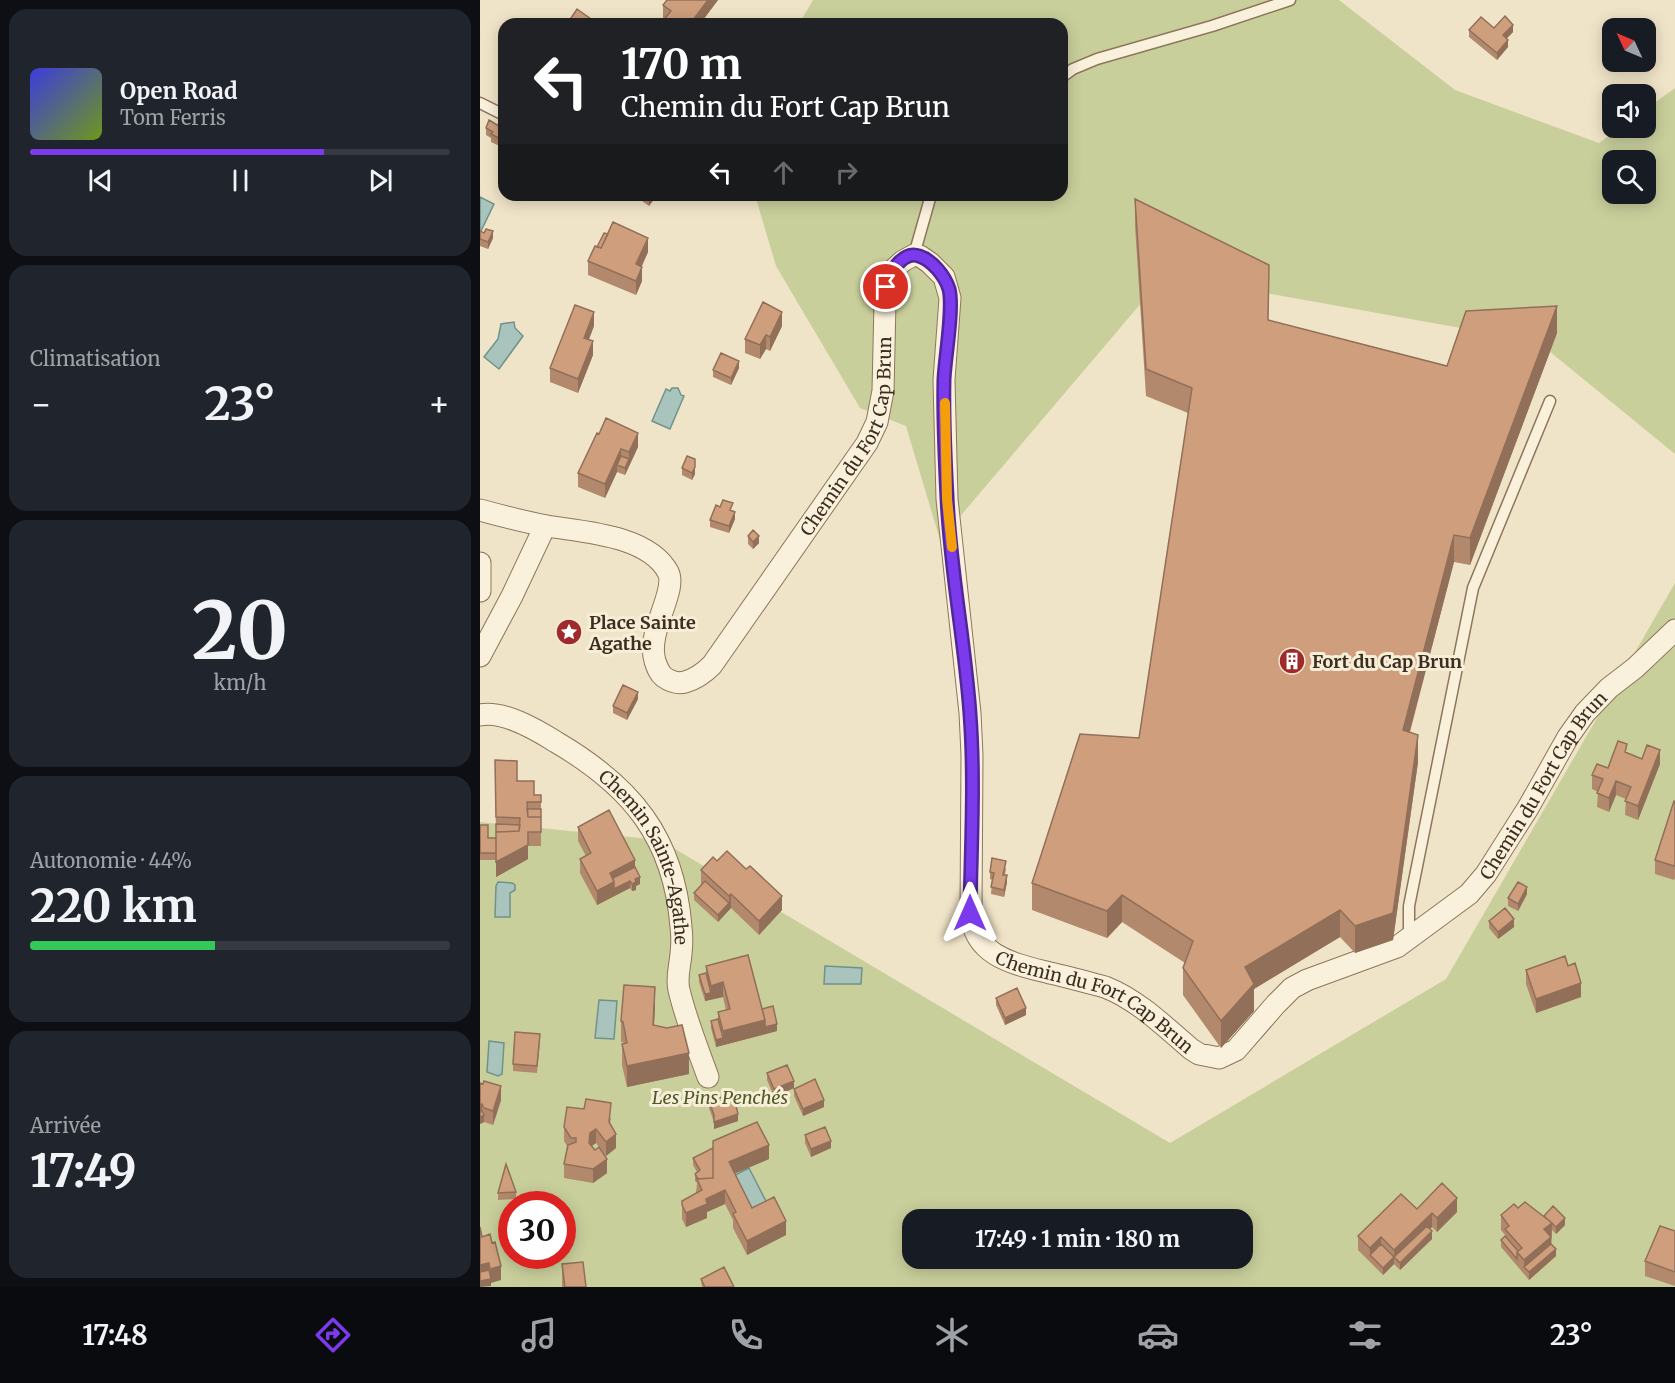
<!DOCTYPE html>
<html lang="fr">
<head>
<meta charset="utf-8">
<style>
	body { margin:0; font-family:Merriweather,serif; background:#20242c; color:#f1f3f6; height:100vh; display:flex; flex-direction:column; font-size:22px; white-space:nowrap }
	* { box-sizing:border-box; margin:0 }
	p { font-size:20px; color:#9ea1a6 }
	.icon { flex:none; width:33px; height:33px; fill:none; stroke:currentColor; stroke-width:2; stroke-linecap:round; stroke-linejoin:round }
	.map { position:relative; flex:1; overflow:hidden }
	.sheet { display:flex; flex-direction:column; gap:9px; padding:9px; background:#0d0f14; width:480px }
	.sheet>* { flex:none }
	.banner { position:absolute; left:18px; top:18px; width:570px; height:183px; border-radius:18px; box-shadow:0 3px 15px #0003; background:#202124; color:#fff; overflow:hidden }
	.needle { width:39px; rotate:314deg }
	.fabs { position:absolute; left:1122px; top:18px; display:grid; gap:12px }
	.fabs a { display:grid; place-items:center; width:54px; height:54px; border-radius:12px; background:#171b24; box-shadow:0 3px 15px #0003; font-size:30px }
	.speed { position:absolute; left:18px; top:1191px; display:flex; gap:12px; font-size:30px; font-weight:700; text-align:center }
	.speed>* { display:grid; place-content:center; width:78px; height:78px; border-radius:50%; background:#171b24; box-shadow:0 3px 15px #0003; line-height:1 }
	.speed .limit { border:9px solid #d22; background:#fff; color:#111 }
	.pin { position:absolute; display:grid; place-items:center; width:51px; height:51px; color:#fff; margin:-26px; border:3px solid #fff; border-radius:50%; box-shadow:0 2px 6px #0007 }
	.me { position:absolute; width:66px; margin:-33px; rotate:0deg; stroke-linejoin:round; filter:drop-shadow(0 0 4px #0008) }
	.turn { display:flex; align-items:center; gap:21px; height:126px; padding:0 24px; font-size:27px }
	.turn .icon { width:78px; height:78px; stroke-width:2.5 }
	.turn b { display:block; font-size:42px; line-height:51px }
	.lanes { display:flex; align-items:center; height:57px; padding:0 24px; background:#0003; justify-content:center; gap:30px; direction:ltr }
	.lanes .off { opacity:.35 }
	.big { font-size:45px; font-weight:700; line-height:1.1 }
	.sheet .tile { flex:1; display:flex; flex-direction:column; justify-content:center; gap:9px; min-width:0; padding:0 21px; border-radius:18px; background:#20242c }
	.sheet .dial { align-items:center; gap:0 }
	.dial b { font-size:78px; line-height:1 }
	.song { display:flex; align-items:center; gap:18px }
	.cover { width:72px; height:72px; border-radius:9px; background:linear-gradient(135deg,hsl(240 70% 55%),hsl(80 70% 35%)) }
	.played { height:6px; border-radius:3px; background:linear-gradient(90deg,#7c3aed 70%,#363941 70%) }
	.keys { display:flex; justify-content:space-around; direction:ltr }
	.heat { display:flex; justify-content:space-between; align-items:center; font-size:33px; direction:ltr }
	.charge { height:9px; border-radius:4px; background:linear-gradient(90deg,#34c759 44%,#363941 0) }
	.trip { position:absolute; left:422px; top:1209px; width:351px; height:60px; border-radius:18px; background:#171b24; box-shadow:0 3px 15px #0003; font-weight:700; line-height:60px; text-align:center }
	.menu { display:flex; height:96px; justify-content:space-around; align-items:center; background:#090b0e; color:#9ea1a6 }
	.menu .icon { width:42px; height:42px }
	.menu .current { color:#7c3aed }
	.menu b { font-size:27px; color:#f1f3f6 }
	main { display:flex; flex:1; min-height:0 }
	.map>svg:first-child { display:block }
	.green { fill:#c9cf9b; fill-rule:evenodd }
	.water { fill:#a9c4bc; stroke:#6f938a; stroke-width:1.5 }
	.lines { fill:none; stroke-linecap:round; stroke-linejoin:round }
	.service-casing { stroke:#8d765c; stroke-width:13 }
	.minor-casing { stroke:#8d765c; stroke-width:23 }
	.service { stroke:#faf1dc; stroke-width:10 }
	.minor { stroke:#faf1dc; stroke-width:21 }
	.wall { fill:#b2896c }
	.shaded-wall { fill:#916f58 }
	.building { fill:#cf9f7d; stroke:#916f58; stroke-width:1.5 }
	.route-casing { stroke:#51269a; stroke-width:15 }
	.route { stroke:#7c3aed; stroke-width:10 }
	.slow { stroke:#f59e0b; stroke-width:10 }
	.labels { text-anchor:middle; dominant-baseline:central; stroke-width:6; stroke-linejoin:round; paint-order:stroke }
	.street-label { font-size:18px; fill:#3d2e20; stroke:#f7eed8 }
	.poi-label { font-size:18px; font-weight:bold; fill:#3d2e20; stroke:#f7eed8; text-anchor:start }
	.park-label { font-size:18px; font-style:italic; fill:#4d5a26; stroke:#f7eed8 }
</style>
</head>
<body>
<main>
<section class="sheet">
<div class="tile">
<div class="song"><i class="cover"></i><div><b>Open Road</b><p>Tom Ferris</p></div></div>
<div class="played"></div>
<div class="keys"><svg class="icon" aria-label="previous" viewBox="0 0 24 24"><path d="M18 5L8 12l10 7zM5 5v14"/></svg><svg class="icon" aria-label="pause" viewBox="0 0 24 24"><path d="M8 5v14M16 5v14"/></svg><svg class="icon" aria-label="next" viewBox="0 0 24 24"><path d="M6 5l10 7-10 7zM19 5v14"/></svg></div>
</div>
<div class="tile"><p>Climatisation</p>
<div class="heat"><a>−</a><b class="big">23°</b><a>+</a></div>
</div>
<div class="tile dial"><b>20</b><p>km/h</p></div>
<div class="tile"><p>Autonomie · 44%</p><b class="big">220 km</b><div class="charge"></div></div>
<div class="tile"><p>Arrivée</p><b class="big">17:49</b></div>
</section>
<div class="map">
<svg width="1195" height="1287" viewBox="0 0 1195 1287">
	<rect width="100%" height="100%" fill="#f0e4c8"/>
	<path class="green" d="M333,0H859L975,90L1119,143L1140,128H1166V109L1195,88V454L1058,342L685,275L460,540L426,426L380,408L296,266L275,195H582V24H319ZM1132,160H1166V194H1132Z
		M1195,583V1287H0V822L180,840L690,1143L966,979ZM32,1204H82V1256H32ZM432,1220H762V1258H432Z"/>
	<path class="water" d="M0,197L14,204L1,231H0Z
		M34,322L35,328L43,336L19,369L4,357L18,339L21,324Z
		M192,388H198L201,395L204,396L190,429L172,421L186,389L190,391Z
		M18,882L32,883L35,885V890L30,893V917H15L16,886Z
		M345,966L382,968L381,984H344Z
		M119,1000L137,1001L134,1039L115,1038Z
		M9,1041L24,1043L22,1074L18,1076L7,1072Z
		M269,1168L291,1211L273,1220L251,1177Z"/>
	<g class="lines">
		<defs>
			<path id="service" d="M582,77L593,69L617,59L732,26L810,0
				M0,103L24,115
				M434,255L451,195
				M929,938V906L993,588L1070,401"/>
			<g id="minor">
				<path id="s1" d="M0,510C22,516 45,522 67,526C103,532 168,535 188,572C198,591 166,631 175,661C177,667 179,673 184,677C191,682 197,684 205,682C216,679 224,673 232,665L387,443L397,422L403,391L405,302L407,281L413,270L423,261L434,255L440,256L450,263L464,277L470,298L464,380L467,499L490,713L492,755L491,913C494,957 535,964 570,973C588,977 606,982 625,987C658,1000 684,1026 711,1049L719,1054L739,1058L756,1050L796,1004L812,988L827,980L917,947L989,894L1006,874L1048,808L1088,737L1105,713L1129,688L1155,668L1195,630"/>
				<path d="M0,563V591"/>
				<path d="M0,656L32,596L65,526"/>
				<path id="s2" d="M0,715C23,710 57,730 76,742C151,786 194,837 201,927C202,935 202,945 201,954C200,966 196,978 199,990C206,1020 218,1049 228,1077"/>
			</g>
		</defs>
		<use href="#service" class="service-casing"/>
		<use href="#minor" class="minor-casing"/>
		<use href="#service" class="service"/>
		<use href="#minor" class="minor"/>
	</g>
	<path class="wall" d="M238,0L220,24H183V5Z
		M1014,28L1033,32L1027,38L1028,47L1017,60L989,37V30Z
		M24,53V68L21,65V58Z
		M6,128L24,129V148L11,142V138L6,135Z
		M154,195H177L169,206Z
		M655,199L789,320L967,366L1077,333L990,565L974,562L930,732L938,762L913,940L875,953L860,937L774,989V1011L741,1048L703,995V968L705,963L642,922L627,938L552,910V883L659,738L708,413L666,396L655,226Z
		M0,231L13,238L8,249L0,246Z
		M117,247L168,252L162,266V281L156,295L108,275V261Z
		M114,326L109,339L113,355L98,393L70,382V368Z
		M302,326L290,351L286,349L280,359L265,353V339Z
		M259,368L251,385L233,377V370Z
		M117,433L158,447L145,475L137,472L125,498L98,487V473Z
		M202,468L215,474L212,480L202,475Z
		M253,510L255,519L249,533L230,527V520Z
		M268,536L279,543L273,549L268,544Z
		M158,699L147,720L133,713V706Z
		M1147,753L1162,759L1180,764L1158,820L1145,815L1146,799L1136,795L1129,812L1117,807L1118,792L1112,789V775L1128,768Z
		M15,760L54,795H61V846H48V859L16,877V848V860H0V825L8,838H16Z
		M1195,801V878L1194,880L1175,874V860Z
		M98,827L155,867L160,884L156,886V890L152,891L150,888L117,905L100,873V859L106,856L98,841Z
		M237,861L302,910L279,935L251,908L238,922L214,900V893L221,885V870Z
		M526,868L525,875L527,882L524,897L511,894L512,880L510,879V872Z
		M1047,894L1038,911L1028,906V898Z
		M1009,921L1034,927L1018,939L1009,928Z
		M226,966L282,1009L297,1031L236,1047L231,1028V1021L238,1019V1012L246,1010L243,997L225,1001L219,982V975L226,973Z
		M1088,966L1101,997L1056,1013L1046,984V970Z
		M516,998L546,1015L525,1025L516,1005Z
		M175,1008L174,1025L209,1074L147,1087L142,1065V1044H144L143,1042H141V1021Z
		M60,1041L57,1073L33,1071V1064Z
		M287,1073L314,1088L294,1097L287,1080Z
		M0,1083L21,1100L13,1125L4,1122L0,1124Z
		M314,1089L344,1107L323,1116L314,1096Z
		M229,1101L258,1121L234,1129V1122L229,1108Z
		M131,1118L130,1124L136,1148L126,1156L116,1143L112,1146L127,1173L113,1183L84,1178V1164L87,1146L84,1141V1127Z
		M325,1135L351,1148L331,1157L325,1143Z
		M213,1158L289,1159L255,1173L272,1208L306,1235L267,1255L253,1228V1220L245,1204L227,1212V1218L206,1227L202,1219V1201L216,1193L217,1183L215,1181V1174L217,1172L213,1165Z
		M36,1192V1199L18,1200V1193Z
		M1038,1208L1085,1225L1076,1234L1072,1230L1071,1244L1076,1256L1049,1280L1021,1247V1240L1025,1236V1235L1021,1230V1215Z
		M937,1209L977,1212L957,1232L952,1227L950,1229L952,1239L920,1270L914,1264L903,1275L878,1250V1236Z
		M1195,1231V1286L1165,1276V1261Z
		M82,1264L106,1287H82Z
		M221,1279L254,1287H222Z"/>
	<path class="shaded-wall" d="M228,0H238L220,24H210Z
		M1033,25V32L1023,42V35Z
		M1028,40V47L1017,60V53Z
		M169,195H177L169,206Z
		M13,231V238L8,249V242Z
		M168,238V252L156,278V264Z
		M162,267V281L156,295V281Z
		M1077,306V333L990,565V538Z
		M114,312V326L104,352V338Z
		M302,312V326L290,351V337Z
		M286,335V349L280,359V345Z
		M113,341V355L98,393V379Z
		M259,361V368L251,385V378Z
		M158,433V447L145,475V468L149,459V452Z
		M141,449V463L137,465V472L125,498V484Z
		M215,467V474L212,480V473Z
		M255,512V519L249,533V526Z
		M974,535V562L923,757V730Z
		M279,536V543L273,549V542Z
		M158,692V699L147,720V713Z
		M938,735V762L913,940L875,953V926Z
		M1180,750V764L1158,820V806Z
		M1136,781V795L1129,812V798Z
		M48,845V859L16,877V862Z
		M155,860V875L150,881V888L117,905V891L130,873Z
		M527,875V882L524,897V890Z
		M160,877V884L156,886V890L152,891V884L155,879Z
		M1047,887V894L1038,911V904Z
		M251,894V908L238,922V915L249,903V896Z
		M642,895V922L627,938V911Z
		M302,896V910L279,935V921Z
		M860,910V937L774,989V1011L741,1048V1021L765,967Z
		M1034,919V927L1018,939V932Z
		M243,982V997L225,1001V994L231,993V986Z
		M1101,983V997L1056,1013V999Z
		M175,987V1008L173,1039V1025Z
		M546,1008V1015L525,1025V1018Z
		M285,1020L297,1024V1031L236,1047V1040L243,1038V1031Z
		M209,1053V1074L147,1087V1066Z
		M314,1081V1088L294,1097V1089Z
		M21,1086V1100L13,1125V1111Z
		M344,1100V1107L323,1116V1109Z
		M2,1104V1116L4,1115V1122L0,1124V1106Z
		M258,1114V1121L234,1129V1122Z
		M116,1129V1143L110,1147V1133Z
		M136,1134V1148L126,1156V1142Z
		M351,1141V1148L331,1157V1149Z
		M289,1145V1159L249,1176V1162Z
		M127,1159V1173L113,1183V1169Z
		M245,1190V1204L227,1212V1218L206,1227V1213L226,1199Z
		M977,1198V1212L957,1232V1218Z
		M952,1213V1227L918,1261L914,1257V1264L903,1275V1268L914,1257V1250Z
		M1085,1218V1225L1076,1234V1227Z
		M306,1221V1235L267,1255V1241Z
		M1072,1223L1071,1251L1044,1267V1260L1064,1229Z
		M952,1231V1239L920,1270V1263Z
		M901,1237V1251L890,1255V1248Z
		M1076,1249V1256L1049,1280V1272Z
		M9,1263V1277L0,1279V1265Z
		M21,1266V1280L11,1283V1286L0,1287V1281L10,1279V1269Z"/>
	<path class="building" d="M187,0H228L210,24H188L183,21L191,11L183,5Z
		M97,9L118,24H87Z
		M1025,16L1033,25L1023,35L1028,40L1017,53L989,30L1001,17L1014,28Z
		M24,53V60L21,58Z
		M9,120L24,129V141L11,134L13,132L6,128Z
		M655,199L789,265L788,320L967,366L986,311L1077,306L990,538L974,535L923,730L938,735L913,913L875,926L860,910L765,967L774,984L741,1021L703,968L713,941L642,895L627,911L552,883L600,734L659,738L712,388L666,369Z
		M133,222L168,238L156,264L162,267L156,281L108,261L115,246L121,248Z
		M6,229L13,231L8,242L0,239V231L4,233Z
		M124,233L128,234L121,248L117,247Z
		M283,302L302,312L290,337L286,335L280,345L265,339Z
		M95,305L114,312L104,338L113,341L98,379L70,368Z
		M241,353L259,361L251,378L233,370Z
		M126,418L158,433L149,452L141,449L125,484L98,473L117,433L119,434Z
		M141,456L149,459L145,468L137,465Z
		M207,456L215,459V467L212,473L202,468Z
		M243,500L253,503L250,510L255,512L249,526L230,520L236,505L240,507Z
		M273,530L279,536L273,542L268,536Z
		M143,685L158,692L147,713L133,706Z
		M1138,741L1147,744L1145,752L1162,759L1167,745L1180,750L1158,806L1145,801L1151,787L1136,781L1129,798L1117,793L1123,779L1112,775L1117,764L1128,768Z
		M15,760L37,761V781H54V795H61V802H47L48,817H61V832H48V845L16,862V832L39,831L40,818L16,817Z
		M1194,801H1195V864L1194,866L1175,860Z
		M47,809H61V817H48Z
		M129,810L155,860L130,873L134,882L117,891L100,859L111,853L98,827Z
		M16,824L40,825L39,831L16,832Z
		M0,825H8V838H16V832V853H0Z
		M247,851L266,869L270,866L302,896L279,921L251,894L249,896L221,870L233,857L237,861Z
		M512,858L526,861L523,875H527L524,890L511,887L514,873L510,872Z
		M155,867L160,877L155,879L156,882L152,884L150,881L134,889V882L133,878Z
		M225,881L249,903L238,915L214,893Z
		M1038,882L1047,887L1038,904L1028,898Z
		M1025,908L1034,919L1018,932L1009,921Z
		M268,955L285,1020L243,1031L238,1012L250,1009L243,982L231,986L226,966Z
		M1085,956L1088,966L1095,963L1101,983L1056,999L1046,970Z
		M226,973L231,993L225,994L219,975Z
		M144,985L175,987L173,1025L187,1028L202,1025L209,1053L147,1066L142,1044L147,1043L143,1022L141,1021Z
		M537,988L546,1008L525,1018L516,998Z
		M293,1006L297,1024L285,1027V1020L282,1009Z
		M238,1019L243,1038L236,1040L231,1021Z
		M35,1032L60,1034L57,1066L33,1064Z
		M307,1065L314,1081L294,1089L287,1073Z
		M335,1079L344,1100L323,1109L314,1089Z
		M4,1081L21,1086L13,1111L4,1108L2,1104L0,1106V1083L3,1084Z
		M253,1094L258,1114L234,1122V1115L229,1101Z
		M106,1099L131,1103L129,1122L136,1134L126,1142L116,1129L110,1133L109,1143L115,1150L119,1147L127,1159L113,1169L84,1164L88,1145L96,1142V1138H91L84,1127L87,1107L104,1109Z
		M2,1111L4,1115L0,1117V1112Z
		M277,1122L289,1145L249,1162L272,1208L294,1197L306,1221L267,1241L253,1214L256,1212L245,1190L226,1199L227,1204L206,1213L202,1205V1201L222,1190L217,1179L233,1178V1141Z
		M345,1127L351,1141L331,1149L325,1135Z
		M233,1148V1178L218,1179L215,1174L220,1170L213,1158Z
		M26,1164L36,1192L18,1193Z
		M962,1183L977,1198L957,1218L952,1213L914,1250L901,1237L890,1248L878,1236L921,1194L937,1209Z
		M1045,1202L1072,1223L1064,1229L1071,1237L1044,1260L1037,1252L1042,1248L1025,1229L1029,1226L1021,1215L1034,1204L1038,1208Z
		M1073,1206L1085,1218L1076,1227L1064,1216Z
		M947,1226L952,1231L920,1263L914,1257L903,1268L890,1255L901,1244L914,1257Z
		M1180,1226L1195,1231V1272L1165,1261Z
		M0,1227L2,1237L10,1234L12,1243L15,1242L21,1266L10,1269L9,1263L0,1265Z
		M1025,1236L1038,1251L1037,1252V1259L1021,1240Z
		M1071,1244L1076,1249L1049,1272L1044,1267Z
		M103,1262L106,1287H85L82,1264Z
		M244,1267L254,1287H225L221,1279Z
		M9,1270L11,1279L0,1281V1272Z"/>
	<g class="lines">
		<defs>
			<path id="route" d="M406,287C408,274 423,250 439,256C452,260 465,276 469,289C474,308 465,357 464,379C463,418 465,458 467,497C470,570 485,641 490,714C495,780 491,847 490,913"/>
		</defs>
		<use href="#route" class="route-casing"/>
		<use href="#route" class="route"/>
		<path class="slow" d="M465,403L467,499L472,547"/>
	</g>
	<defs>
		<symbol id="sight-disc" viewBox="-11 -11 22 22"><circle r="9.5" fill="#9e2a2b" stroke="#f7eed8"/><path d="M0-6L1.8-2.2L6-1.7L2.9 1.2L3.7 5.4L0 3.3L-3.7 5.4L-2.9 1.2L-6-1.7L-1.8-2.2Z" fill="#fff"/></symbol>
		<symbol id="building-disc" viewBox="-11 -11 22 22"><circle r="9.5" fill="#9e2a2b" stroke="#f7eed8"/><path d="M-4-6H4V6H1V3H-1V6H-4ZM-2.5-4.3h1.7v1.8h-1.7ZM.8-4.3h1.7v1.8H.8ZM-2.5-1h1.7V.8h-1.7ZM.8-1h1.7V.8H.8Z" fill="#fff"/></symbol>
	</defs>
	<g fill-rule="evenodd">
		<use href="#sight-disc" x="74" y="617" width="30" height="30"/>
		<use href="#building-disc" x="797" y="646" width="30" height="30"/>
	</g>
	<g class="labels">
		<g class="street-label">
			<text stroke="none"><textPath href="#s1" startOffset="638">Chemin du Fort Cap Brun</textPath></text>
			<text stroke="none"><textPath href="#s1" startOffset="2256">Chemin du Fort Cap Brun</textPath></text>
			<text stroke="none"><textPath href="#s2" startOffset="236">Chemin Sainte-Agathe</textPath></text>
			<text stroke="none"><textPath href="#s1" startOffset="1680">Chemin du Fort Cap Brun</textPath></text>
		</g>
		<g class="poi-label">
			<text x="109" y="622">Place Sainte<tspan x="109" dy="21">Agathe</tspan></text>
			<text x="832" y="661">Fort du Cap Brun</text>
		</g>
		<g class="park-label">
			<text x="240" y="1097">Les Pins Penchés</text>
		</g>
	</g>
</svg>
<div class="fabs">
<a><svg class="needle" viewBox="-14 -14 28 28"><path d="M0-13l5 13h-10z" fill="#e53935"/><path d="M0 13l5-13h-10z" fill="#9ea1a6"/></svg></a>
<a><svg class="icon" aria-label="sound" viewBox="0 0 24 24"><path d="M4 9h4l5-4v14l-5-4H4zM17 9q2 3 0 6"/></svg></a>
<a><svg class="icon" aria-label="search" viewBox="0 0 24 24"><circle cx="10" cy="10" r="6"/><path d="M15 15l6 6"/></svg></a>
</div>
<div class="speed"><div class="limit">30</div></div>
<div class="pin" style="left:406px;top:287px;background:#d93025"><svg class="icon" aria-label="arrive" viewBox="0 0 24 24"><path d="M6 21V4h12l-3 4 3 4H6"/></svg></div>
<svg class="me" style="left:490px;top:913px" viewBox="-20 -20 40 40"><path d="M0-17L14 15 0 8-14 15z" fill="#7c3aed" stroke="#fff" stroke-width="4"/></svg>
<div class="trip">17:49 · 1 min · 180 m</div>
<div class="banner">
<div class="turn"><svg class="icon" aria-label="left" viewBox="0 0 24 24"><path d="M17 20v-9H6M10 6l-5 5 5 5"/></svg><div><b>170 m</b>Chemin du Fort Cap Brun</div></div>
<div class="lanes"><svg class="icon" aria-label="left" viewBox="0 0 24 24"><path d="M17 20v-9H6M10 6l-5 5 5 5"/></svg><svg class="icon off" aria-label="ahead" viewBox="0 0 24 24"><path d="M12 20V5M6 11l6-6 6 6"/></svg><svg class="icon off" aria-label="right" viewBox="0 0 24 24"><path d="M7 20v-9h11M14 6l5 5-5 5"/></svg></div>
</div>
</div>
</main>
<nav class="menu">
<b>17:48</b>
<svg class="icon current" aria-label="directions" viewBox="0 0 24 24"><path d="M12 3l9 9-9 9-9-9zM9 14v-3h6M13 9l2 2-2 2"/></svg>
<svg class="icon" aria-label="music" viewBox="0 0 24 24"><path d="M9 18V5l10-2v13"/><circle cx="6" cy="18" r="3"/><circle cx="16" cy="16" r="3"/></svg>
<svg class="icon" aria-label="phone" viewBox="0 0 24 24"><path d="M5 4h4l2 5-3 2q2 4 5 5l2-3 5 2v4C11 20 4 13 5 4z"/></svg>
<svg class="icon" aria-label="climate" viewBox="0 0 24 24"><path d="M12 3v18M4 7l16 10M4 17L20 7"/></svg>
<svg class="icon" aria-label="car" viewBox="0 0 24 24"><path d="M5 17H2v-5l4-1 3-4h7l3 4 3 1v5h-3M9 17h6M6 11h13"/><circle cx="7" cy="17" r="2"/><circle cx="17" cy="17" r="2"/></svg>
<svg class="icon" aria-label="filters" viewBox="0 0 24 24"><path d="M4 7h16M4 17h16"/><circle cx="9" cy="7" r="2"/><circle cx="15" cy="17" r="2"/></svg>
<b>23°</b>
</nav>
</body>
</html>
